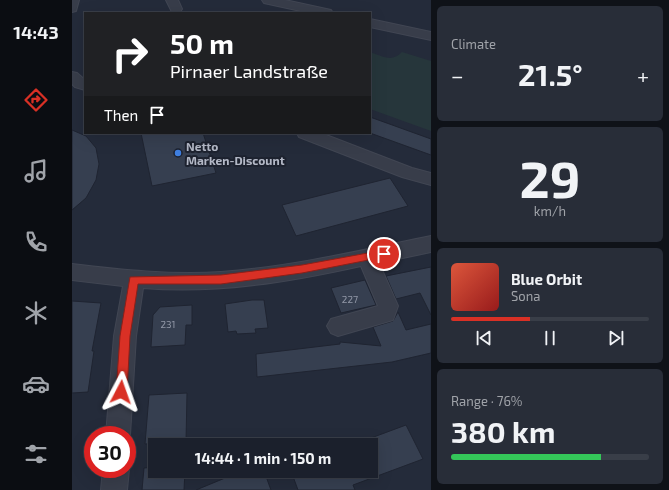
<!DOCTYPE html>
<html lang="en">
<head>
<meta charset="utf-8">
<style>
	body { margin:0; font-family:"Exo 2",sans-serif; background:#282d38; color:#f1f3f6; height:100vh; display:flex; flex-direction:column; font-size:15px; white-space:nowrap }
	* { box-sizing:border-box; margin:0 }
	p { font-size:13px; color:#a0a3a9 }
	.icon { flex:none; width:22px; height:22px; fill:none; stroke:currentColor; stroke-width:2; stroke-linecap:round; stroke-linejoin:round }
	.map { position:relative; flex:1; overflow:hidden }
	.sheet { display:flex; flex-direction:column; gap:6px; padding:6px; background:#0f1218; width:238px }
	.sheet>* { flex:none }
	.top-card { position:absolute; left:12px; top:12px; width:287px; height:122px; border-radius:0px; box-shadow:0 4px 16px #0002,0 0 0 1px #393e48; background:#202124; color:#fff; overflow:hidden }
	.speed { position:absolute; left:12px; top:426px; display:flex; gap:8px; font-size:20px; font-weight:700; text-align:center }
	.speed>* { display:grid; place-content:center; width:52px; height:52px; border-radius:50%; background:#1b202c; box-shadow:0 4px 16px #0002,0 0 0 1px #393e48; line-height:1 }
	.speed .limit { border:6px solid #d22; background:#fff; color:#111 }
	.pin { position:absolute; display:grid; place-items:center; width:34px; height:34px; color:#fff; margin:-17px; border:2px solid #fff; border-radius:50%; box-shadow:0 1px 4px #0007 }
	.me { position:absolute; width:44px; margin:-22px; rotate:4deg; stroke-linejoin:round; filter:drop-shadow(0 0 3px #0008) }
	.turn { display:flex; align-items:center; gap:14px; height:84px; padding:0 20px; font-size:18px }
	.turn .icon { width:52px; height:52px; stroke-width:2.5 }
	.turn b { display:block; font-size:28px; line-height:34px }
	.then { display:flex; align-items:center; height:38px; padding:0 20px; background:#0003; gap:8px; font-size:15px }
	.big { font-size:30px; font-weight:700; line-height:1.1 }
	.sheet .widget { flex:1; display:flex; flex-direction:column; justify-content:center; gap:6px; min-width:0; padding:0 14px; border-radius:6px; background:#282d38 }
	.sheet .dial { align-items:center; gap:0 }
	.dial b { font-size:52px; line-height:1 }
	.song { display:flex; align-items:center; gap:12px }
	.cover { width:48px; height:48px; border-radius:6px; background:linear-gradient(135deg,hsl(10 70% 55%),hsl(0 70% 35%)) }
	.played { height:4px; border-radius:2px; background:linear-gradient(90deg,#d93025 40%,#393e48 40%) }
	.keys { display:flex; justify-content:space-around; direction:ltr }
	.heat { display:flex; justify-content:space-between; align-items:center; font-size:22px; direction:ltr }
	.charge { height:6px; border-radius:3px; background:linear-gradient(90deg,#34c759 76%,#393e48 0) }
	.trip { position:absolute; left:76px; top:438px; width:230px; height:40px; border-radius:0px; background:#1b202c; box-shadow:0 4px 16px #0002,0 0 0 1px #393e48; font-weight:700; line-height:40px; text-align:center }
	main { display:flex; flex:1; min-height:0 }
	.dock { display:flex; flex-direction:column; width:72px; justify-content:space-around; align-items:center; background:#0b0d12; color:#a0a3a9 }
	.dock .icon { width:28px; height:28px }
	.dock .active { color:#d93025 }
	.dock b { font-size:18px; color:#f1f3f6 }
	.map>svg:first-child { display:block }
	.green { fill:#26363b }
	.building { fill:#363f50; stroke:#1f2431 }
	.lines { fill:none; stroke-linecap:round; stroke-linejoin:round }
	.minor-casing { stroke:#414653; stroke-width:2 }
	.minor { fill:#383d4a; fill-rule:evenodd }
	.route { fill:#d93025; stroke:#8d1f18 }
	.shop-dot { fill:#3f7fe0; stroke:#1d222f; stroke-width:1.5 }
	.labels { text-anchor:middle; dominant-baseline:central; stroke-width:4; stroke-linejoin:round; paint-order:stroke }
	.number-label { font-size:10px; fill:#9298a7 }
	.poi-label { font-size:12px; font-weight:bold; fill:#b3b8c6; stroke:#1d222f; text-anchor:start }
</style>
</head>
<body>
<main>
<nav class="dock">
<b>14:43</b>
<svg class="icon active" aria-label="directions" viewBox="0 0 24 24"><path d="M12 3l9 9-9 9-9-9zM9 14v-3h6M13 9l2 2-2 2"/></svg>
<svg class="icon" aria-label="music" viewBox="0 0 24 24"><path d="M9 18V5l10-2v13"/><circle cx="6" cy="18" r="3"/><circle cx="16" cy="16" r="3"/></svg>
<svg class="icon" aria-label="phone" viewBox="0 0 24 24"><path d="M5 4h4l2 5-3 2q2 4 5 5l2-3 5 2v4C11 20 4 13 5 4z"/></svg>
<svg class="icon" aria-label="climate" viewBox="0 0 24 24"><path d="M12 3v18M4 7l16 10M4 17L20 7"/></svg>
<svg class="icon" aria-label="car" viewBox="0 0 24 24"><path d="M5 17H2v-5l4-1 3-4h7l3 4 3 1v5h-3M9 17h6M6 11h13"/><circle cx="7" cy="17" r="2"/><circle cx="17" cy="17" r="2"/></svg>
<svg class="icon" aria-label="filters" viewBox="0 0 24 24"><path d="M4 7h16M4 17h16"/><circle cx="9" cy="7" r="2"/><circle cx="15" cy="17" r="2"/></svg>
</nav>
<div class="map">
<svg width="359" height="490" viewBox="0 0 359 490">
	<rect width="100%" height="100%" fill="#242b3a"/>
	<path class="green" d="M298,52C310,56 320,63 330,52L359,61V131L298,109Z"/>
	<path class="building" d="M298,117L359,139V155L298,133Z
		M0,130L14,136L24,148L27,164L24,180L14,198L0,210Z
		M69,133H131L144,173L80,186Z
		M318,178L336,206L224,236L210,205Z
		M359,267V315L348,293L324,299L314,276Z
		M293,280L304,305L269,313L259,288Z
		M180,300H192L196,328L183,329L184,333L165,334L164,331L156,332L153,304Z
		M0,301L29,303L20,351H22L16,392L0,393Z
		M120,305V325H114L113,345L79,347L81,315L88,307Z
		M326,312L334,330L359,324V353L320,362L185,377L184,354L268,344V342L309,346L301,327L321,321Z
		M115,393L114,442L73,444L77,395Z
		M334,425L351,459L281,485L283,490H226L219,471H299V438Z
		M83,467V471H113L112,490H70L72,468Z
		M170,471H192L199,490H124Z"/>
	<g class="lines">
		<defs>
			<path id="minor" d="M0,0H7L4,11L0,12Z
				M94,0H106L110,9L108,12H100Z
				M190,0H213L259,10L261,13H238L192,3Z
				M298,19L359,32V40L298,27Z
				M0,72L5,73L13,80V90L3,87L0,84Z
				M225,133H249L340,168L359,173V185L330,177L227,137Z
				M359,236V252L307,263L326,306L321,320L266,336L259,333L255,326L259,319L306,306L289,266C217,282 145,294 71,288L64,336L58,435L55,442V435H34L42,336L51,286L0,280V264C49,270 99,275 149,272C220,267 290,250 359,236Z
				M55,465L57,469L55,490H29L31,469H55Z"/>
		</defs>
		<use href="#minor" class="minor-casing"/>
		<use href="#minor" class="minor"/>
	</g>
	<path class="route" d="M312,250L316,251L317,254L316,256L312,257L230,273L149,284H66L58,336L55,392L53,396L49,398L45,396L44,392L48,336L58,277L149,275L230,265Z"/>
	<circle class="shop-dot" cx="106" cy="153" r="4"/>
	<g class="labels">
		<g class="number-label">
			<text x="278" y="299">227</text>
			<text x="96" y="324">231</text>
		</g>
		<g class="poi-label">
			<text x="114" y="146">Netto<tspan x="114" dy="14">Marken-Discount</tspan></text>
		</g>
	</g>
</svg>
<div class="speed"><div class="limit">30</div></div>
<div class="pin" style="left:312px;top:254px;background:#d93025"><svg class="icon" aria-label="arrive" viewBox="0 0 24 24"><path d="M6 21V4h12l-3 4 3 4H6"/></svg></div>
<svg class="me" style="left:49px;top:392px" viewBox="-20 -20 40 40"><path d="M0-17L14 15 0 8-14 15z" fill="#d93025" stroke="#fff" stroke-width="4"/></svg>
<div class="trip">14:44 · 1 min · 150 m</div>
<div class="top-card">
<div class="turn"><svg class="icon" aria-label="right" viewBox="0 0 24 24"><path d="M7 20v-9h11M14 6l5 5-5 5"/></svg><div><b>50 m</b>Pirnaer Landstraße</div></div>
<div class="then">Then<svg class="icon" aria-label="arrive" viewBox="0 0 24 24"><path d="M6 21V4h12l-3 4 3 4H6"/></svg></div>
</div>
</div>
<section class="sheet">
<div class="widget"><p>Climate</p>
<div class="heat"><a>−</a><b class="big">21.5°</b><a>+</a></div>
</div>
<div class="widget dial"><b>29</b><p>km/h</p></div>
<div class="widget">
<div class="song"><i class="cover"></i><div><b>Blue Orbit</b><p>Sona</p></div></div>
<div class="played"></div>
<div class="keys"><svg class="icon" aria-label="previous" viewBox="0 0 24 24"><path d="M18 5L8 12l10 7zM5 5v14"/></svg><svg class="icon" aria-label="pause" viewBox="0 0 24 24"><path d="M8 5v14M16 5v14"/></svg><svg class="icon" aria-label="next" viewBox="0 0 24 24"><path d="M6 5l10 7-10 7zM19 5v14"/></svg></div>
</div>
<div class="widget"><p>Range · 76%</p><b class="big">380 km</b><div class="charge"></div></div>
</section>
</main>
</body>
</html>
